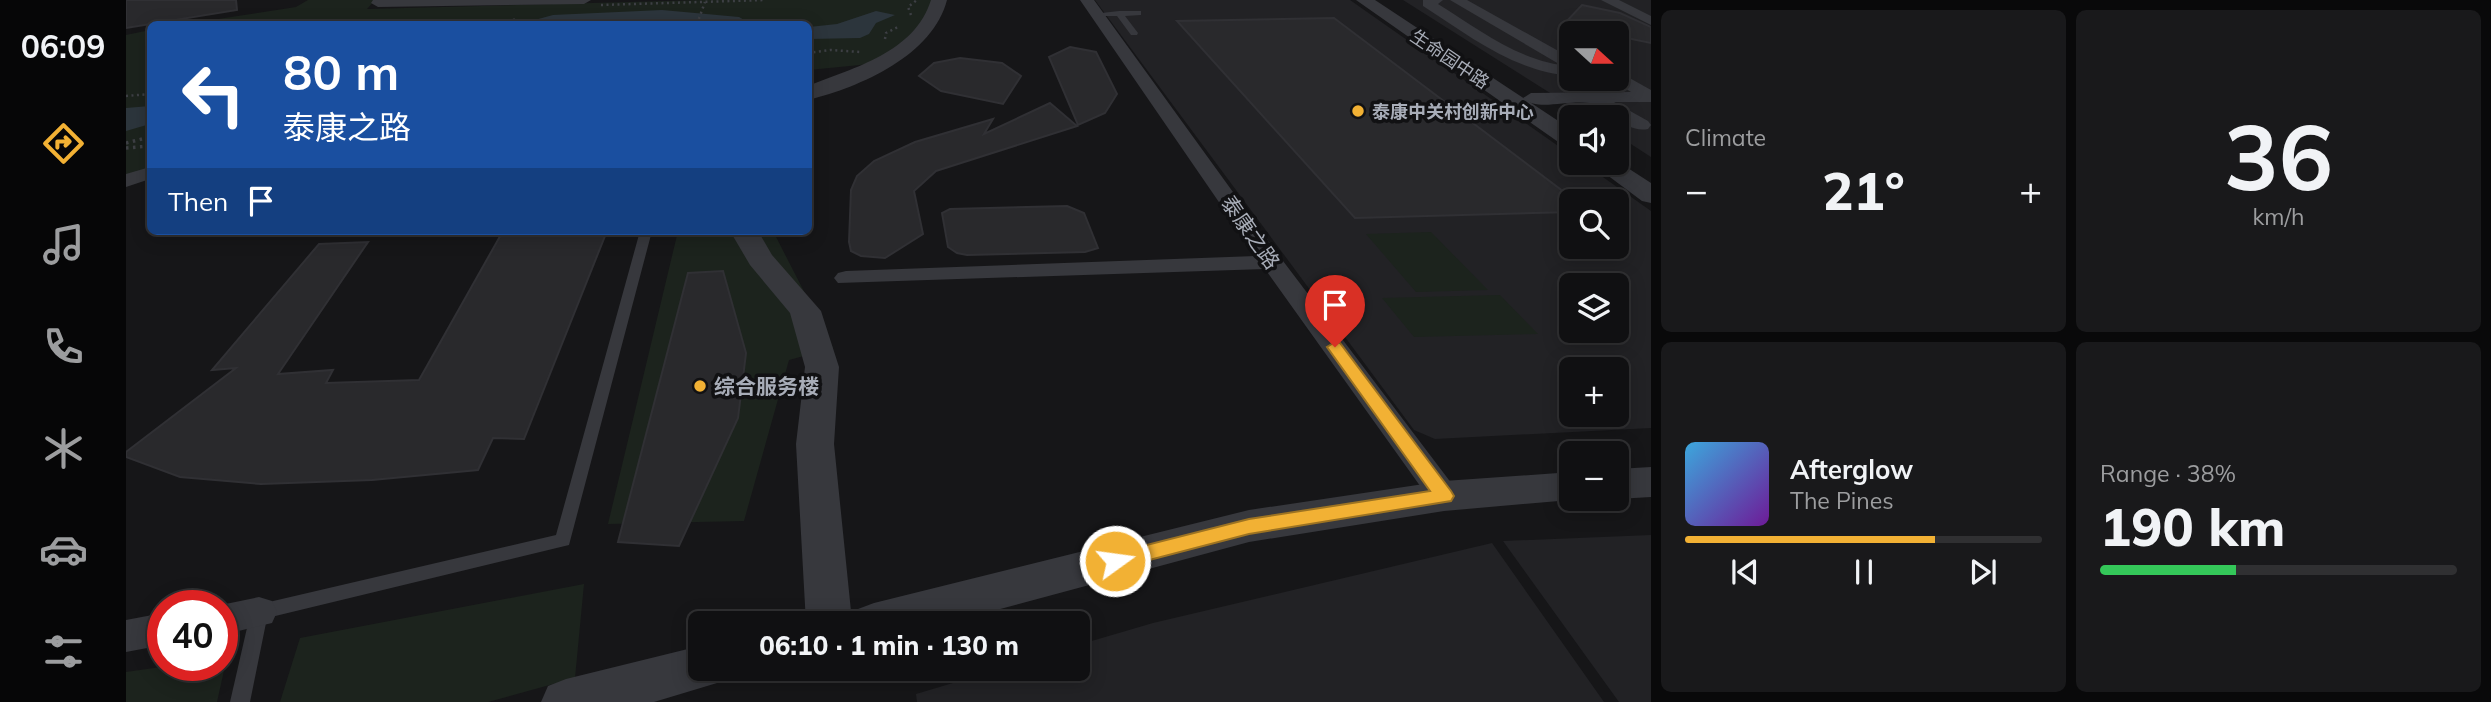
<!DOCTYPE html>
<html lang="en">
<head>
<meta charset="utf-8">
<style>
	body { margin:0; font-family:Mulish,"Noto Sans SC",sans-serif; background:#19191b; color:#f1f3f6; height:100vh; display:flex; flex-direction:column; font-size:26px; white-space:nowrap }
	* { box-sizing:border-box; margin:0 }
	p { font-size:23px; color:#9c9d9f }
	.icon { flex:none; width:38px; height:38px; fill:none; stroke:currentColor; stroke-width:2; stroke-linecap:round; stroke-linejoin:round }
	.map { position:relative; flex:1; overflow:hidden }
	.panel { display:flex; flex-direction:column; gap:10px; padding:10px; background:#09090a; width:840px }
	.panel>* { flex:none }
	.guide { position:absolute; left:21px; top:21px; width:665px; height:214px; border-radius:10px; box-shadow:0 4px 18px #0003,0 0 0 2px #303032; background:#1a4fa0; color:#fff; overflow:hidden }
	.needle { width:46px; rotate:111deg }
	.buttons { position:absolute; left:1433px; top:21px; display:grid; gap:14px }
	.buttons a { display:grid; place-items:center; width:70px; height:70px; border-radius:10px; background:#101012; box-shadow:0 4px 18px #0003,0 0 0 2px #303032; font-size:35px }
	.speed { position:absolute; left:21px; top:590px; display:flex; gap:14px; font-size:35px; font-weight:700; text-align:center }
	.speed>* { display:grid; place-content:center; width:91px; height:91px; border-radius:50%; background:#101012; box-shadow:0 4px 18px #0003,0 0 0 2px #303032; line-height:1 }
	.speed .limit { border:10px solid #d22; background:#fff; color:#111 }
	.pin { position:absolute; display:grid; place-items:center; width:60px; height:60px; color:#fff; margin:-72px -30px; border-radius:50% 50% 50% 0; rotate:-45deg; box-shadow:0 0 7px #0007 }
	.pin .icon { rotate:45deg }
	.me { position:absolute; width:77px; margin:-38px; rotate:76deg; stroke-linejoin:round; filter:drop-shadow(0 0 5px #0008) }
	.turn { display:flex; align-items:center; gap:24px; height:147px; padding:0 21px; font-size:32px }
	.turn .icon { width:91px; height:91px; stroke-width:2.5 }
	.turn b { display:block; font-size:49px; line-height:60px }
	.then { display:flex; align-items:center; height:66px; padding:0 21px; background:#0003; gap:14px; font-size:26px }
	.big { font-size:52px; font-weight:800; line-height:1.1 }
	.panel .card { flex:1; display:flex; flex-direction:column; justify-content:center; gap:10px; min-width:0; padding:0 24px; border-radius:10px; background:#19191b }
	.panel .dial { align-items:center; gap:0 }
	.dial b { font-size:91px; line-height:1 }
	.song { display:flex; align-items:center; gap:21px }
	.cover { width:84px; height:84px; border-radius:10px; background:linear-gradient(135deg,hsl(200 70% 55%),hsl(280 70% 35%)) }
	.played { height:7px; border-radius:4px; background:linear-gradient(90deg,#f2b134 70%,#303032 70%) }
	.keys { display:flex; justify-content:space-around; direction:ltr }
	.heat { display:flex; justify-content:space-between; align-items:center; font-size:38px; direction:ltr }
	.charge { height:10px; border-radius:5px; background:linear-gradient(90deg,#34c759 38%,#303032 0) }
	.panel .tiles { flex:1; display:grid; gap:10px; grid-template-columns:repeat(2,1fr) }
	.trip { position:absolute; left:562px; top:611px; width:402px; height:70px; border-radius:10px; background:#101012; box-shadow:0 4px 18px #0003,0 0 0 2px #303032; font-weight:800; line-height:70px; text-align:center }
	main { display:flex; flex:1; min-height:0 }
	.tab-bar { display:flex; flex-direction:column; width:126px; justify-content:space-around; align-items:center; background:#060607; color:#9c9d9f }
	.tab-bar .icon { width:49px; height:49px }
	.tab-bar .on { color:#f2b134 }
	.tab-bar b { font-size:32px; color:#f1f3f6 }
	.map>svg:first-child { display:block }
	.built { fill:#222225; fill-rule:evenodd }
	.green { fill:#1c231d }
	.water { fill:#2c353c }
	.building { fill:#29292c; stroke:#303034; stroke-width:2 }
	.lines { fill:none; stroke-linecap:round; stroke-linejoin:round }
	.path-far1 { stroke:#3d3f44; stroke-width:2.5; stroke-dasharray:2 3.5; stroke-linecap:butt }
	.path { stroke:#3d3f44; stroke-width:3.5; stroke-dasharray:2.5 4.5; stroke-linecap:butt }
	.service { fill:#37383d; fill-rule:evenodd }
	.minor { fill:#37383d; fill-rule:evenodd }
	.tertiary { fill:#37383d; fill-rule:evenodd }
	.route { fill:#f2b134; stroke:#9d7322; stroke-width:2 }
	.poi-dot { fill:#f2b134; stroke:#111113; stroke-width:2.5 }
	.labels { text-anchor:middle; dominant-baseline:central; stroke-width:7; stroke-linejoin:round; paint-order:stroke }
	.far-street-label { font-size:18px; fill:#a8adb8; stroke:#111113 }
	.far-poi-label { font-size:18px; font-weight:bold; fill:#a8adb8; stroke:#111113; text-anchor:start }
	.street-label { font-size:21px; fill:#a8adb8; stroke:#111113 }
	.poi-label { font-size:21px; font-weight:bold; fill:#a8adb8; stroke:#111113; text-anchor:start }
</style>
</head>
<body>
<main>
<nav class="tab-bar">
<b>06:09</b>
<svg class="icon on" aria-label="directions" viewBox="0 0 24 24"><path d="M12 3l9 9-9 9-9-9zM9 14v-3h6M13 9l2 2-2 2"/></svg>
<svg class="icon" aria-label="music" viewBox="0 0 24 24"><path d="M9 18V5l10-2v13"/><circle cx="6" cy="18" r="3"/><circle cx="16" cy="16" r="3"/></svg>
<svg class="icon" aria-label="phone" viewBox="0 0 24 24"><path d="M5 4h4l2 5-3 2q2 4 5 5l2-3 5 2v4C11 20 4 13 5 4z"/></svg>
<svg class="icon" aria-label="climate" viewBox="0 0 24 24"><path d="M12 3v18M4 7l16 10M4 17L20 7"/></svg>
<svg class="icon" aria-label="car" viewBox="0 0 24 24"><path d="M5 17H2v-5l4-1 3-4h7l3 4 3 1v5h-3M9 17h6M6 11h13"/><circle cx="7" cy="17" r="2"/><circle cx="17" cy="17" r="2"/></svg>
<svg class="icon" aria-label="filters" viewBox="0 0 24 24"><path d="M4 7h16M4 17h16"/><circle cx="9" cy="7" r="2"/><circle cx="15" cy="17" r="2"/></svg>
</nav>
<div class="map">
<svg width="1525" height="702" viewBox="0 0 1525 702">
	<rect width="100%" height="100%" fill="#161618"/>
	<path class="built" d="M969,0H1224L1445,155L1446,163H1457L1525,211V428L1309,439L1288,430ZM1446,201H1491V247H1446ZM1446,285H1491V331H1446ZM1446,369H1491V415H1446Z
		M1277,0H1525V157L1491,135V117H1462ZM1446,33H1491V79H1446Z
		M1525,535V702H1493L1377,541Z
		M1366,543L1478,702H791L790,694L874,669L952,668V645L1027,623Z"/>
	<path class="green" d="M182,0H249L241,9L577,0H813L812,13L754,63L683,70L682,24H59L170,7Z
		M24,30V173L0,181V35Z
		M552,231H647L707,348L663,360L618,521L482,524Z
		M1305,232L1362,290L1290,292L1240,234Z
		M1374,295L1412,334L1288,337L1256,298Z
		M458,584L449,678L362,702H154L174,638Z
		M101,657L91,702H0V672L49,665H96V658Z"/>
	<path class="water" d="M536,10L613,17L625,24H394L427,15Z
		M750,11L769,15L750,23L743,34L734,38L683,39V27L711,24Z
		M24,106V124L0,131V108Z"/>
	<path class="building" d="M0,0H110L111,10L0,28Z
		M1456,5L1494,13L1525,27V43L1491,36V33L1437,25Z
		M1208,18L1446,198V212L1229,218L1051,21Z
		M944,47L970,52L991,94L979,113L952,125L923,57Z
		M834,58L876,63L895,76L877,104L815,91L793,76L808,63Z
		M924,103L951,126L810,171L788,191L797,234L759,258L735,256L725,251L723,242L725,190L731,176L748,161L789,142L867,119L858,134Z
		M941,206L958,213L972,248L959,252L841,255L831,253L822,247L816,213L824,209Z
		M377,231H481L398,439L367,438L352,470L246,480L135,484L54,477L0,457V452L110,368L86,370L193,244L242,242L152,374L207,370L200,383L293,380Z
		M597,271L620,353L612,418L553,546L492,542L562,273Z"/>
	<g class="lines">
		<path class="path-far1" d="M475,5L639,0
			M785,15L782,7L791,0
			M371,24L391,19
			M571,24L579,2
			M759,39L760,33L772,27
			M682,53L704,50L734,52
			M0,96L24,94"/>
		<path class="path" d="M0,143L24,137
			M0,148L24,146"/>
		<path class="service" d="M993,11H1015V15L999,16L1012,33L1011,35H1005L991,16H971L967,14Z
			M514,231H526L443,545L141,618L124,702H104L126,606L430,535Z"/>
		<path class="minor" d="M247,0H465L458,4L252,7L245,3Z
			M954,0H968L1154,257L1329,488L1334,496L1329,504L1318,508L1307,504L1139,269L712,283L708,278L712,273L720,271L1130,256Z
			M1297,0H1317L1312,4C1354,30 1395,63 1446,66V76C1388,72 1344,36 1297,6Z
			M1324,0H1341L1445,58L1446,63L1433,64Z
			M1475,0H1493L1525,16V25Z
			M1491,71L1525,90V102H1488L1522,121L1525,125L1522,129C1500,134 1483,107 1463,103C1444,99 1410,112 1397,98L1405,93L1505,92L1485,79H1491Z
			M24,167V179L0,187V174Z
			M133,597L146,601L151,612L146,623L96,635V606H90Z
			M37,613V645L0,652V620Z"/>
		<path class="tertiary" d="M805,0H821C807,55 735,87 682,100V86C729,67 788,53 805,0Z
			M1230,0H1249L1446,130V148L1438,146Z
			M1491,161L1525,183V203L1516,201L1465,163Z
			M604,231H632L646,255L695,311L713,367L708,444L726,621L732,609L748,603L1123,510L1318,481L1446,472V499H1456L1318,511L1123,542L822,623H680L670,444L679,367L664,313L624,265Z
			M1525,467V497L1491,499V469Z
			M574,646V668H598L591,683L528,702H415L422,686L440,679Z"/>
	</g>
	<path class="route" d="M1209,342L1214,343L1325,491L1328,496L1325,501L1123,534L989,569L981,567L978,561L981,555L1123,519L1304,491L1201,347Z"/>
	<g class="poi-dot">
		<circle cx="1232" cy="111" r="7"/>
		<circle cx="574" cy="386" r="7"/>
	</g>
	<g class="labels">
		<g class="far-street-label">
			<text transform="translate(1324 59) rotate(34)">生命园中路</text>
		</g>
		<g class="far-poi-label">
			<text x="1246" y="111">泰康中关村创新中心</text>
		</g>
		<g class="street-label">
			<text transform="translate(1125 232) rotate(55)">泰康之路</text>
		</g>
		<g class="poi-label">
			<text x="588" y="386">综合服务楼</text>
		</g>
	</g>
</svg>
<div class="buttons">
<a><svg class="needle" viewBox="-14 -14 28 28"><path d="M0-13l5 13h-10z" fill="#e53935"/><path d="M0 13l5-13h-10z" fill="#9c9d9f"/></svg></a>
<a><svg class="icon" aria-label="sound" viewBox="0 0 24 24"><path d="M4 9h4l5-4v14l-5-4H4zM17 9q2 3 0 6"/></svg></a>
<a><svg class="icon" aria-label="search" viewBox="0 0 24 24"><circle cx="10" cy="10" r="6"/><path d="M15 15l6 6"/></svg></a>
<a><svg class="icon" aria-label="layers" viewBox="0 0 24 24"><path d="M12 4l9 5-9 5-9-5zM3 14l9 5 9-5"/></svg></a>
<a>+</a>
<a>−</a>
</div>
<div class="speed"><div class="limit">40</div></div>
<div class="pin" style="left:1209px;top:347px;background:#d93025"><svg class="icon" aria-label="arrive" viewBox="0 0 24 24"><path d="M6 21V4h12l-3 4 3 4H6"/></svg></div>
<svg class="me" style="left:989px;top:561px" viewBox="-20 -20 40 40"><circle r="17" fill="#f2b134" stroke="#fff" stroke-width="3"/><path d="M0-11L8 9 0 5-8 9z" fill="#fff"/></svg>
<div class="trip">06:10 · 1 min · 130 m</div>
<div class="guide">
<div class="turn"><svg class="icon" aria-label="left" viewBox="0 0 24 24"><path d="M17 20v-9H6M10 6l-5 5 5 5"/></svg><div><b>80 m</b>泰康之路</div></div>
<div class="then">Then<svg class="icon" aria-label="arrive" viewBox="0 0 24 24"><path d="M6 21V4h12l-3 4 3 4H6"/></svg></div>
</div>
</div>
<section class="panel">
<div class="tiles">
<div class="card"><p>Climate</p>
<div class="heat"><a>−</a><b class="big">21°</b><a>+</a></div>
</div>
<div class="card dial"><b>36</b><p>km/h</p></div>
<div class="card">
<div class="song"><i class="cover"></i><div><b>Afterglow</b><p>The Pines</p></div></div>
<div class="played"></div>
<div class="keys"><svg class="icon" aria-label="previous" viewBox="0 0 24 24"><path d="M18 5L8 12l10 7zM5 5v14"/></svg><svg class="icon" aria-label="pause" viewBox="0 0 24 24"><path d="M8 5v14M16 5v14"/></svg><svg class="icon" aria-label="next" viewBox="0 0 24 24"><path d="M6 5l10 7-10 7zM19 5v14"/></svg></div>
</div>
<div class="card"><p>Range · 38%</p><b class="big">190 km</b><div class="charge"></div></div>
</div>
</section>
</main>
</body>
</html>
